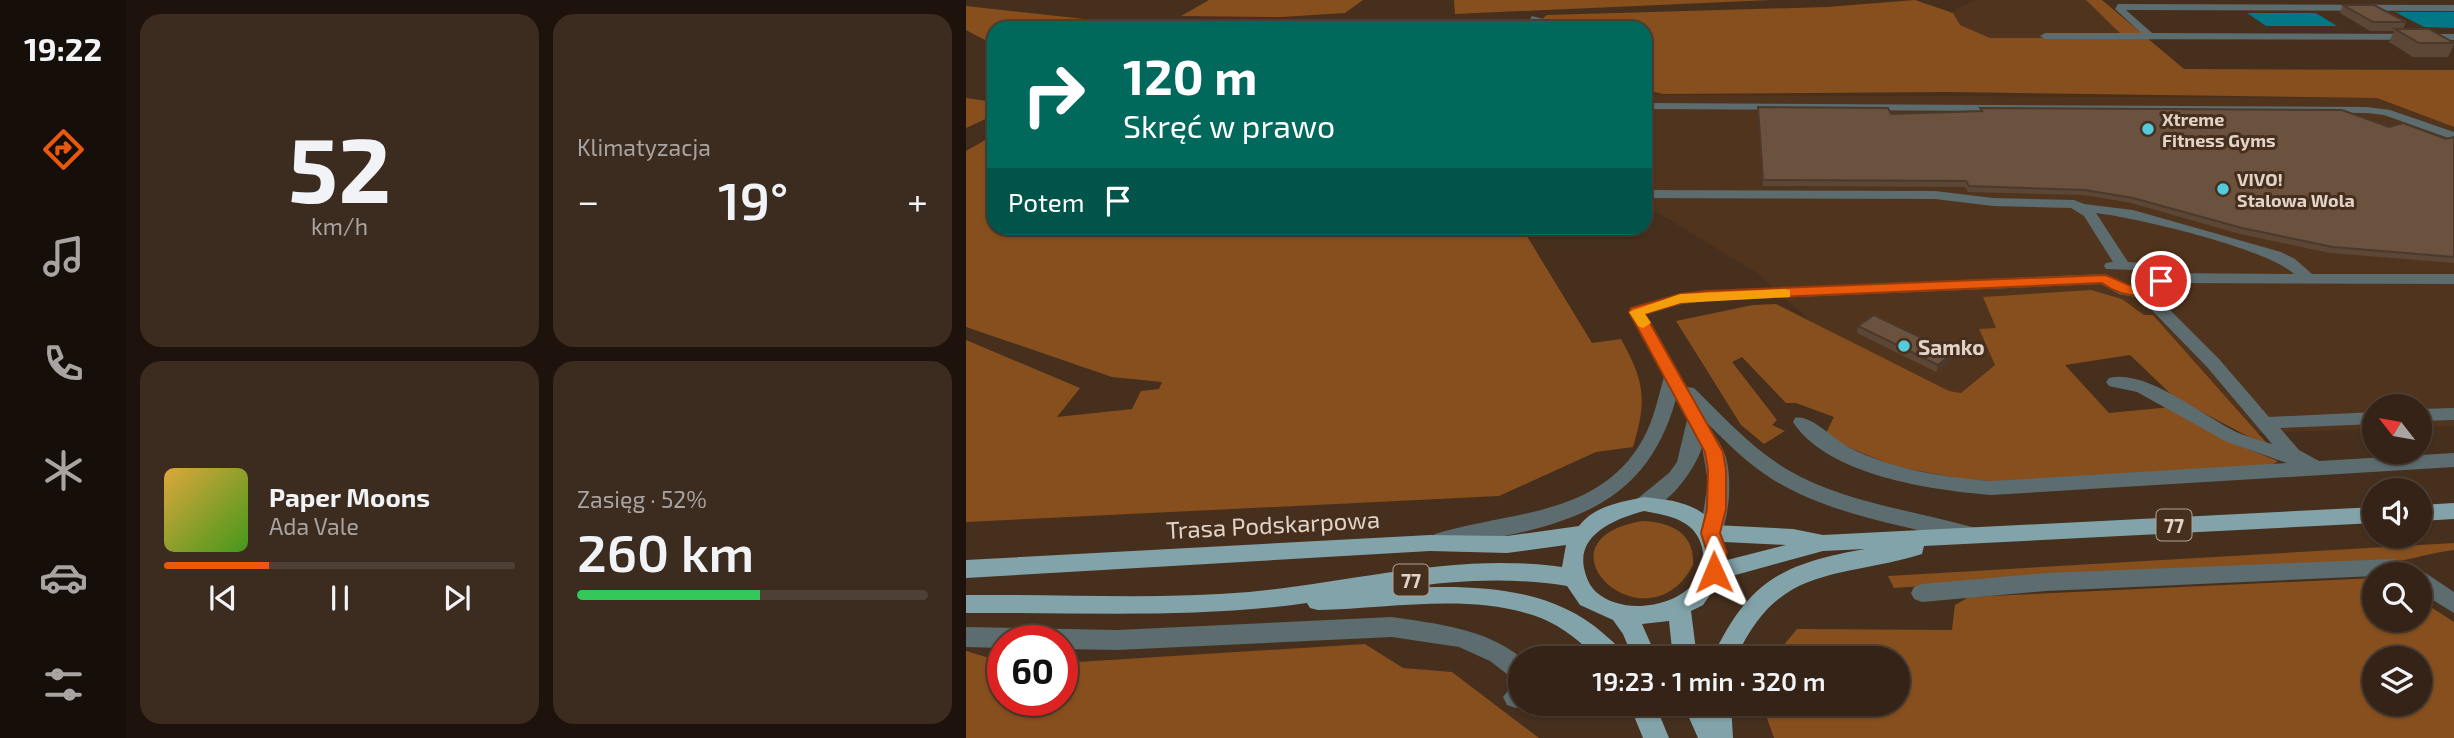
<!DOCTYPE html>
<html lang="pl">
<head>
<meta charset="utf-8">
<style>
	body { margin:0; font-family:"Exo 2",sans-serif; background:#3c2b1f; color:#f1f3f6; height:100vh; display:flex; flex-direction:column; font-size:26px; white-space:nowrap }
	* { box-sizing:border-box; margin:0 }
	p { font-size:23px; color:#a9a4a1 }
	.icon { flex:none; width:38px; height:38px; fill:none; stroke:currentColor; stroke-width:2; stroke-linecap:round; stroke-linejoin:round }
	.map { position:relative; flex:1; overflow:hidden }
	.sheet { display:flex; flex-direction:column; gap:14px; padding:14px; background:#1d130c; width:840px }
	.sheet>* { flex:none }
	.guide { position:absolute; left:21px; top:21px; width:665px; height:214px; border-radius:21px; box-shadow:0 2px 5px #0004,0 0 0 2px #4e4035; background:#00695c; color:#fff; overflow:hidden }
	.needle { width:46px; rotate:301deg }
	.controls { position:absolute; left:1396px; top:394px; display:grid; gap:14px }
	.controls a { display:grid; place-items:center; width:70px; height:70px; border-radius:50%; background:#342316; box-shadow:0 2px 5px #0004,0 0 0 2px #4e4035; font-size:35px }
	.speed { position:absolute; left:21px; top:625px; display:flex; gap:14px; font-size:35px; font-weight:700; text-align:center }
	.speed>* { display:grid; place-content:center; width:91px; height:91px; border-radius:50%; background:#342316; box-shadow:0 2px 5px #0004,0 0 0 2px #4e4035; line-height:1 }
	.speed .limit { border:10px solid #d22; background:#fff; color:#111 }
	.pin { position:absolute; display:grid; place-items:center; width:60px; height:60px; color:#fff; margin:-30px; border:4px solid #fff; border-radius:50%; box-shadow:0 2px 7px #0007 }
	.me { position:absolute; width:77px; margin:-38px; rotate:359deg; stroke-linejoin:round; filter:drop-shadow(0 0 5px #0008) }
	.turn { display:flex; align-items:center; gap:24px; height:147px; padding:0 21px; font-size:32px }
	.turn .icon { width:91px; height:91px; stroke-width:2.5 }
	.turn b { display:block; font-size:49px; line-height:60px }
	.then { display:flex; align-items:center; height:66px; padding:0 21px; background:#0003; gap:14px; font-size:26px }
	.big { font-size:52px; font-weight:600; line-height:1.1 }
	.sheet .tile { flex:1; display:flex; flex-direction:column; justify-content:center; gap:10px; min-width:0; padding:0 24px; border-radius:21px; background:#3c2b1f }
	.sheet .dial { align-items:center; gap:0 }
	.dial b { font-size:91px; line-height:1 }
	.song { display:flex; align-items:center; gap:21px }
	.cover { width:84px; height:84px; border-radius:10px; background:linear-gradient(135deg,hsl(40 70% 55%),hsl(100 70% 35%)) }
	.played { height:7px; border-radius:4px; background:linear-gradient(90deg,#ea580c 30%,#4e4035 30%) }
	.keys { display:flex; justify-content:space-around; direction:ltr }
	.heat { display:flex; justify-content:space-between; align-items:center; font-size:38px; direction:ltr }
	.charge { height:10px; border-radius:5px; background:linear-gradient(90deg,#34c759 52%,#4e4035 0) }
	.sheet .tiles { flex:1; display:grid; gap:14px; grid-template-columns:repeat(2,1fr) }
	.trip { position:absolute; left:542px; top:646px; width:402px; height:70px; border-radius:35px; background:#342316; box-shadow:0 2px 5px #0004,0 0 0 2px #4e4035; font-weight:600; line-height:70px; text-align:center }
	main { display:flex; flex:1; min-height:0 }
	.menu { display:flex; flex-direction:column; width:126px; justify-content:space-around; align-items:center; background:#150e09; color:#a9a4a1 }
	.menu .icon { width:49px; height:49px }
	.menu .active { color:#ea580c }
	.menu b { font-size:32px; color:#f1f3f6 }
	.map>svg:first-child { display:block }
	.built { fill:#51341d }
	.green { fill:#874f1d; fill-rule:evenodd }
	.water { fill:#027785 }
	.lines { fill:none; stroke-linecap:round; stroke-linejoin:round }
	.minor { fill:#5c6c6f; fill-rule:evenodd }
	.major { fill:#81a3a9; fill-rule:evenodd }
	.wall { fill:#5c4736 }
	.shaded-wall { fill:#4b392c }
	.building { fill:#6b523f; stroke:#4b392c; stroke-width:2 }
	.route { fill:#ea580c; stroke:#983908; stroke-width:2 }
	.slow { fill:#f59e0b }
	.poi-dot { fill:#54cadd; stroke:#462f1d; stroke-width:2.5 }
	.labels { text-anchor:middle; dominant-baseline:central; stroke-width:6; stroke-linejoin:round; paint-order:stroke }
	.far-poi-label { font-size:18px; font-weight:bold; fill:#e2d3c8; stroke:#462f1d; text-anchor:start }
	.shield { fill:#462f1d; stroke:#b3a295; stroke-width:2 }
	.shield-label { font-size:19px; font-weight:bold; fill:#e2d3c8 }
	.poi-label { font-size:21px; font-weight:bold; fill:#e2d3c8; stroke:#462f1d; text-anchor:start }
	.near-street-label { font-size:24px; fill:#e2d3c8; stroke:#462f1d }
</style>
</head>
<body>
<main>
<nav class="menu">
<b>19:22</b>
<svg class="icon active" aria-label="directions" viewBox="0 0 24 24"><path d="M12 3l9 9-9 9-9-9zM9 14v-3h6M13 9l2 2-2 2"/></svg>
<svg class="icon" aria-label="music" viewBox="0 0 24 24"><path d="M9 18V5l10-2v13"/><circle cx="6" cy="18" r="3"/><circle cx="16" cy="16" r="3"/></svg>
<svg class="icon" aria-label="phone" viewBox="0 0 24 24"><path d="M5 4h4l2 5-3 2q2 4 5 5l2-3 5 2v4C11 20 4 13 5 4z"/></svg>
<svg class="icon" aria-label="climate" viewBox="0 0 24 24"><path d="M12 3v18M4 7l16 10M4 17L20 7"/></svg>
<svg class="icon" aria-label="car" viewBox="0 0 24 24"><path d="M5 17H2v-5l4-1 3-4h7l3 4 3 1v5h-3M9 17h6M6 11h13"/><circle cx="7" cy="17" r="2"/><circle cx="17" cy="17" r="2"/></svg>
<svg class="icon" aria-label="filters" viewBox="0 0 24 24"><path d="M4 7h16M4 17h16"/><circle cx="9" cy="7" r="2"/><circle cx="15" cy="17" r="2"/></svg>
</nav>
<section class="sheet">
<div class="tiles">
<div class="tile dial"><b>52</b><p>km/h</p></div>
<div class="tile"><p>Klimatyzacja</p>
<div class="heat"><a>−</a><b class="big">19°</b><a>+</a></div>
</div>
<div class="tile">
<div class="song"><i class="cover"></i><div><b>Paper Moons</b><p>Ada Vale</p></div></div>
<div class="played"></div>
<div class="keys"><svg class="icon" aria-label="previous" viewBox="0 0 24 24"><path d="M18 5L8 12l10 7zM5 5v14"/></svg><svg class="icon" aria-label="pause" viewBox="0 0 24 24"><path d="M8 5v14M16 5v14"/></svg><svg class="icon" aria-label="next" viewBox="0 0 24 24"><path d="M6 5l10 7-10 7zM19 5v14"/></svg></div>
</div>
<div class="tile"><p>Zasięg · 52%</p><b class="big">260 km</b><div class="charge"></div></div>
</div>
</section>
<div class="map">
<svg width="1488" height="738" viewBox="0 0 1488 738">
	<rect width="100%" height="100%" fill="#462f1d"/>
	<path class="built" d="M1008,0H1120L1160,38H1024L994,25L986,12Z
		M679,95L1411,98L1488,127V426L1454,427V406H1409V429L1292,433L1187,315H1178L1168,306L1017,297L1030,328L1013,330L1029,365L995,393L983,391L850,326L791,273L679,205Z"/>
	<path class="green" d="M243,0H397L379,13L316,17L215,16Z
		M488,0H805L489,14Z
		M949,0L987,13L994,25L1024,38H1159L1120,0H1136L1218,69L1488,70V127L1411,98L983,92L697,94L679,90V28H595V25L576,19L581,15L861,7Z
		M0,6L155,23L306,27L28,28V45L0,30Z
		M0,98L28,102V115L0,128Z
		M28,135V228H556L626,343L655,339C679,382 681,401 667,447L630,452L533,496L0,522V340L114,388L91,417L166,409L175,391L193,389L196,382L146,377L0,327V151Z
		M1125,290L1156,299L1178,315H1187L1306,449L1209,398L1164,355L1099,365L1143,413L1205,407L1266,443L1312,461L1303,467L1040,482L996,479L927,466L870,442L860,433L868,417L830,403H820L776,357L766,362L811,420L806,425L819,431L798,444L775,425L710,321L787,305L810,304L983,391L995,393L1029,365L1013,329L1030,328L1017,297Z
		M676,521C705,522 729,533 727,565C681,653 561,541 676,521Z
		M1488,543V550C1461,553 1439,562 1412,564L1078,578L928,588L922,576Z
		M1409,578V620H1454V600L1488,622V738H808L796,704H933V658H807L831,629L986,630L989,605L1003,597ZM1409,658H1454V704H1409Z
		M399,644L437,668L486,672L573,738H0V651L37,662V700H96V663Z"/>
	<path class="water" d="M1429,12H1488V28L1458,27Z
		M1281,13H1350L1371,26H1300Z"/>
	<g class="lines">
		<path class="minor" d="M1152,4L1488,5V11L1160,10L1186,33L1488,34V40L1079,39L1074,36L1079,33H1175L1149,9Z
			M566,16L589,22L593,28L563,21Z
			M679,103L1401,107L1424,110L1488,132V140L1418,115L1401,113L679,109Z
			M679,190L969,191L1027,198L1108,200L1118,204L1167,210L1315,252L1329,259L1346,274H1488V284L1202,283L1199,291L1189,295L1253,359L1303,417L1409,412V424L1314,428L1333,450L1353,461L1488,453V467L1025,495C966,490 862,476 827,422L829,418C845,414 868,440 884,448C928,470 977,477 1025,481L1321,463L1261,442L1171,392L1143,386L1140,382L1143,378C1181,368 1240,419 1275,434C1285,438 1296,441 1306,444L1241,367L1174,298L1153,294L1135,284L739,301L716,304L680,314L721,387L728,388C758,417 786,449 822,470C881,504 949,510 1013,529L1016,535L1013,541L1005,543C938,525 866,516 806,479C782,464 761,443 741,423C746,432 754,442 758,452C767,474 764,517 753,539L745,541L737,539L734,533L742,482L736,447C730,469 696,517 671,509L668,504L671,499L703,473L711,462L721,420L710,399C677,519 583,527 477,548L469,546L466,540L469,534C544,511 634,517 677,439C688,420 692,397 698,377L663,312L665,309L714,294L739,291L1139,274L1166,287L1186,286V280L1169,270L1140,269L1138,266L1140,263L1147,262L1118,216L1105,208L1027,206L969,199L679,198ZM1130,213C1171,218 1300,248 1328,274L1197,273L1177,263L1162,262Z
			M1488,408V420L1454,421V409Z
			M1428,559L1452,568L1488,592V613L1454,592V574L1080,591L956,602L948,599L945,593L948,587L956,584L1080,573Z
			M426,617C472,624 518,628 556,658L555,704H560L550,708L541,705L537,697L550,681L524,661L493,647L426,637L151,650L96,649V640H37V648L0,647V627L151,630Z"/>
		<path class="major" d="M678,497C704,500 732,502 748,525L827,529L857,535L1409,507V523L958,546L956,554C871,580 813,563 770,658H746C783,581 815,564 899,549L857,551L755,579L737,605L725,611L731,658H707L703,621L676,624L691,658H667L657,634L647,620L614,605L601,586C546,577 491,580 437,588C506,585 583,585 638,634C647,642 655,648 660,658H631C615,642 597,627 575,618C506,592 424,609 352,610L344,608L341,603C228,619 114,612 0,613V595C94,594 189,600 283,592C387,582 491,552 596,567L600,545L541,553L464,551L0,578V560L464,535L541,536L613,526C628,506 655,502 678,497ZM678,511C706,516 733,521 737,553C739,564 735,575 728,583C707,608 656,615 630,592C623,585 620,577 618,568C611,533 652,518 678,511ZM758,542L820,545L761,560Z
			M1488,503V519L1454,521V505Z
			M663,704H689L703,738H677Z
			M717,704H765L767,738H732Z"/>
	</g>
	<path class="wall" d="M1377,5L1440,22L1437,29L1488,44L1482,57H1447L1423,42L1428,31H1404L1374,13Z
		M792,107L925,114L1014,111V108L1423,127L1480,139L1488,137V263L1364,253L1274,234L1165,203L1118,195L1002,192L999,187L797,186Z
		M892,326L986,359L970,372L891,333Z"/>
	<path class="shaded-wall" d="M987,353L986,359L970,372L972,365Z"/>
	<path class="building" d="M1377,5H1408L1440,22H1407Z
		M1429,29H1463L1488,43H1453Z
		M792,107L922,108L925,114L1016,111L1014,108L1376,110L1423,127L1437,123L1480,139L1488,137V257L1367,247L1276,228L1167,198L1119,190L1003,186L1000,181L797,180Z
		M908,315L987,353L972,365L892,326Z"/>
	<path class="route" d="M1139,275C1155,280 1166,291 1185,287L1190,278L1202,281L1196,293C1175,298 1153,296 1136,283L740,300L715,303L679,314L757,452L760,470V509L754,533L761,552L756,578H741L738,572L741,552L735,533L741,509L742,470L739,452L663,312L665,308L714,294L740,291Z"/>
	<path class="slow" d="M819,289L824,290V297L715,303L679,314L685,323L677,328L672,326L663,312L714,294Z"/>
	<g class="poi-dot">
		<circle cx="1182" cy="129" r="7"/>
		<circle cx="1257" cy="189" r="7"/>
		<circle cx="938" cy="346" r="7"/>
	</g>
	<g class="labels">
		<g class="far-poi-label">
			<text x="1196" y="119">Xtreme<tspan x="1196" dy="21">Fitness Gyms</tspan></text>
			<text x="1271" y="179">VIVO!<tspan x="1271" dy="21">Stalowa Wola</tspan></text>
		</g>
		<g class="shield">
			<rect x="1190.5" y="509.5" width="35" height="31" rx="5"/>
			<rect x="427.5" y="564.5" width="35" height="31" rx="5"/>
		</g>
		<g class="shield-label">
			<text x="1208" y="525">77</text>
			<text x="445" y="580">77</text>
		</g>
		<g class="poi-label">
			<text x="952" y="346">Samko</text>
		</g>
		<g class="near-street-label">
			<text transform="translate(307 524) rotate(-3)">Trasa Podskarpowa</text>
		</g>
	</g>
</svg>
<div class="controls">
<a><svg class="needle" viewBox="-14 -14 28 28"><path d="M0-13l5 13h-10z" fill="#e53935"/><path d="M0 13l5-13h-10z" fill="#a9a4a1"/></svg></a>
<a><svg class="icon" aria-label="sound" viewBox="0 0 24 24"><path d="M4 9h4l5-4v14l-5-4H4zM17 9q2 3 0 6"/></svg></a>
<a><svg class="icon" aria-label="search" viewBox="0 0 24 24"><circle cx="10" cy="10" r="6"/><path d="M15 15l6 6"/></svg></a>
<a><svg class="icon" aria-label="layers" viewBox="0 0 24 24"><path d="M12 4l9 5-9 5-9-5zM3 14l9 5 9-5"/></svg></a>
</div>
<div class="speed"><div class="limit">60</div></div>
<div class="pin" style="left:1195px;top:281px;background:#d93025"><svg class="icon" aria-label="arrive" viewBox="0 0 24 24"><path d="M6 21V4h12l-3 4 3 4H6"/></svg></div>
<svg class="me" style="left:748px;top:572px" viewBox="-20 -20 40 40"><path d="M0-17L14 15 0 8-14 15z" fill="#ea580c" stroke="#fff" stroke-width="4"/></svg>
<div class="trip">19:23 · 1 min · 320 m</div>
<div class="guide">
<div class="turn"><svg class="icon" aria-label="right" viewBox="0 0 24 24"><path d="M7 20v-9h11M14 6l5 5-5 5"/></svg><div><b>120 m</b>Skręć w prawo</div></div>
<div class="then">Potem<svg class="icon" aria-label="arrive" viewBox="0 0 24 24"><path d="M6 21V4h12l-3 4 3 4H6"/></svg></div>
</div>
</div>
</main>
</body>
</html>
